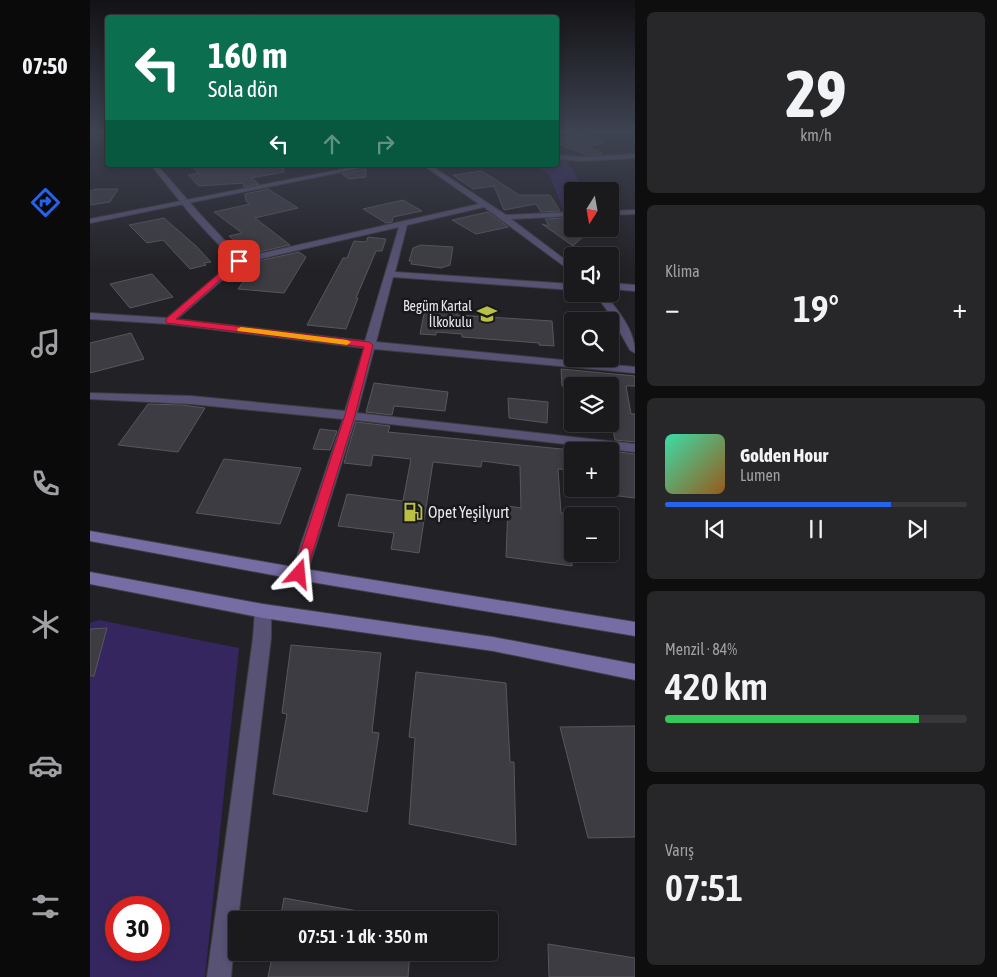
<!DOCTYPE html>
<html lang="tr">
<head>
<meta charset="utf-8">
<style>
	body { margin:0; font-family:"Asap Condensed",sans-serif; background:#272629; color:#f1f3f6; height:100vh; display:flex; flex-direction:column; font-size:19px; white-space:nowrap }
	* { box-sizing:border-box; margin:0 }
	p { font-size:16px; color:#9fa0a3 }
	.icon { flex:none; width:28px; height:28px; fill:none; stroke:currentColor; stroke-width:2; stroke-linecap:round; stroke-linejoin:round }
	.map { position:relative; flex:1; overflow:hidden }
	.drawer { display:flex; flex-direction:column; gap:12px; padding:12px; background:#0e0e0f; width:362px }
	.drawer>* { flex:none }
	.top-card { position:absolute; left:15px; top:15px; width:454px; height:152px; border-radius:5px; box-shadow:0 2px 8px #0003,0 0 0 1px #38383b; background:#0b6e4f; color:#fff; overflow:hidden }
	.needle { width:32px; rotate:191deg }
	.fabs { position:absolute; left:474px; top:182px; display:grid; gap:10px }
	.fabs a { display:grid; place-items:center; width:55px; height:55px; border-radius:5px; background:#1a191c; box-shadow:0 2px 8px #0003,0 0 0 1px #38383b; font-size:25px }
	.speed { position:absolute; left:15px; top:896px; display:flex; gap:10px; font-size:25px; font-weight:700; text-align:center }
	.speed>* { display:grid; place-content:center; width:65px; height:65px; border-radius:50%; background:#1a191c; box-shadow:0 2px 8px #0003,0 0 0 1px #38383b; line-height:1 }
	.speed .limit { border:8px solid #d22; background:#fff; color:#111 }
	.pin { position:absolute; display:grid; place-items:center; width:42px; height:42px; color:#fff; margin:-21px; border-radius:10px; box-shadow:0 2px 8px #0006 }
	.me { position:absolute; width:55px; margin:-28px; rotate:18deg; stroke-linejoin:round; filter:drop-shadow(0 0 4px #0008) }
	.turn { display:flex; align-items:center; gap:18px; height:105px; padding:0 20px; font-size:22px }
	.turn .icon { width:65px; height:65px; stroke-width:2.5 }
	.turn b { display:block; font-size:35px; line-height:42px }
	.lanes { display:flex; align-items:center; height:48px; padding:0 20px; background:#0003; justify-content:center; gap:25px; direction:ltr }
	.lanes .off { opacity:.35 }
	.big { font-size:38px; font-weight:600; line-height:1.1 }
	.drawer .tile { flex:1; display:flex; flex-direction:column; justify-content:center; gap:8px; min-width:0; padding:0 18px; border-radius:8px; background:#272629 }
	.drawer .dial { align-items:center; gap:0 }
	.dial b { font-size:65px; line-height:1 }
	.song { display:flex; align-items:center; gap:15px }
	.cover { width:60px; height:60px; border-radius:8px; background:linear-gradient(135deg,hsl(160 70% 55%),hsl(30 70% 35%)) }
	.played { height:5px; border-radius:2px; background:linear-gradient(90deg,#2563eb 75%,#38383b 75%) }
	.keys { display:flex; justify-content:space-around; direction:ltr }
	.heat { display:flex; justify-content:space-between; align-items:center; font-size:28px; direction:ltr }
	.charge { height:8px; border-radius:4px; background:linear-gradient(90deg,#34c759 84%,#38383b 0) }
	.trip { position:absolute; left:138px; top:911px; width:270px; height:50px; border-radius:5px; background:#1a191c; box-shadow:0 2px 8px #0003,0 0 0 1px #38383b; font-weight:600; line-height:50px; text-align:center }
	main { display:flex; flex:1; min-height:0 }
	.tab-bar { display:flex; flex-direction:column; width:90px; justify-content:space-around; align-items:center; background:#0a0a0b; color:#9fa0a3 }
	.tab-bar .icon { width:35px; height:35px }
	.tab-bar .selected { color:#2563eb }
	.tab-bar b { font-size:22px; color:#f1f3f6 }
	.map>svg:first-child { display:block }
	.green { fill:#352660; fill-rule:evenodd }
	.building { fill:#3d3c42; stroke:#57575d }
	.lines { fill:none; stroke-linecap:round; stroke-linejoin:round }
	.minor-casing { stroke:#3e3d42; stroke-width:2 }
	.tertiary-casing { stroke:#3e3d42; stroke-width:2 }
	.secondary-casing { stroke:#3e3d42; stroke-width:2 }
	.minor { fill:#585275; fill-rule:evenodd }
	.tertiary { fill:#585275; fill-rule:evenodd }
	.secondary { fill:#776da5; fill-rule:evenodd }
	.route { fill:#e11d48; stroke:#92132f }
	.slow { fill:#f59e0b }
	.labels { text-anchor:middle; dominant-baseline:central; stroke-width:5; stroke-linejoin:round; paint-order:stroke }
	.far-poi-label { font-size:14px; fill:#e8e8eb; stroke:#18181d; text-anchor:end }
	.poi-label { font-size:16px; fill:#e8e8eb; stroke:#18181d; text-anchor:start }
</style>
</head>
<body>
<main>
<nav class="tab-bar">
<b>07:50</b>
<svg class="icon selected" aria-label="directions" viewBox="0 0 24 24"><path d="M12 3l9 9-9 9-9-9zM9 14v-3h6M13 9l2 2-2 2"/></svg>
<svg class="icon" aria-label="music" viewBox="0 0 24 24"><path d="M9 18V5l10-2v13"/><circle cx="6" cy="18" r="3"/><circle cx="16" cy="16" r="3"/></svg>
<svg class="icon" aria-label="phone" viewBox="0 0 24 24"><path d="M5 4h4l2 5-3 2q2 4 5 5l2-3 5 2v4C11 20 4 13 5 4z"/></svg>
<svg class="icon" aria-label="climate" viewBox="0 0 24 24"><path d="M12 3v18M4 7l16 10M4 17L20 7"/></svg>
<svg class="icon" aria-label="car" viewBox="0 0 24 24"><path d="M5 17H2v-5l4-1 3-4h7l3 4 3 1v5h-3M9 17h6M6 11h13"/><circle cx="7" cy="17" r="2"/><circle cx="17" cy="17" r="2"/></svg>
<svg class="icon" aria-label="filters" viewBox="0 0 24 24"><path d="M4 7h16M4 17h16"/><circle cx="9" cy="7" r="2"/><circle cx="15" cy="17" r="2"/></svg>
</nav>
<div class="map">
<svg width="545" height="977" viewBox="0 0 545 977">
	<rect width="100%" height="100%" fill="#222126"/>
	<path class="green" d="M466,159L477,162L496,191H482V208L473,209L459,174L444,165H466Z
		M9,620L149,648L115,977H0V623ZM26,908H69V950H26Z"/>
	<path class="building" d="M492,134L515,143L499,146L512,154L497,155L466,143V139Z
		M100,165H193L194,172L161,178L169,184L154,187L153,183L109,186L98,175L109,173Z
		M276,169V177L259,179L252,174Z
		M392,171L429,195H460L470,211L451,212L446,204L414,210L404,186L383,189L363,175Z
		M6,189H28L20,202L0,205V191Z
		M178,189L208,208L165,218L200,245L160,254L139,236L152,233L124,212L160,204L156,201L155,194Z
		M313,200L332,211L303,217L302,222L296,223L273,209Z
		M398,212L418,227L386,234L362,220Z
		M74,218L106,246L121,262L114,263L116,265L100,269L73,240L57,243L39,225Z
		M474,218L476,221H482V231L496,234L483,246L452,224L459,226L455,219Z
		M278,237L296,239L292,251H286L266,298H268L256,329L217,325L253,258H257L264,241L276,242Z
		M331,245L363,247L360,265L351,268L321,264L322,261H319L323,248Z
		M209,252L216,257L194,293L148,289L168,261Z
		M62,274L83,297L40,308L20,284Z
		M335,309L367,311V315L462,321L464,346L449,345V343L372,337V334L346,332V335L330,334Z
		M41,333L54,359L0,373V343Z
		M471,369L545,376V386H536L541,414H545V442L525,440L520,414V386H472Z
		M284,383L358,392L355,411L304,406L302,415L276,412Z
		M418,398L458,402L457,423L419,418Z
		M58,404L92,405L115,408L88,452L28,445Z
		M266,422L300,426L298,432L482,450V470L468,469L471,513L479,514L482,566L416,557L418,506L431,508L430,466L392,461L391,467L343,462L329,553L301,549L304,533L248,526L257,494L313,501L321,459L283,455L281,466L254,463Z
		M230,429L247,431L240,450L223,449Z
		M520,451L545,454V498L520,495Z
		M134,459L211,468L190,524L106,513Z
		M17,628L4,676H0V629Z
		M201,645L291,653L282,732L289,733L277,812L183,794L197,714L192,713Z
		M326,672L416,683L420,762H424L426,845L319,824L325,738L319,737Z
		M545,726V837L498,838L470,727Z
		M194,898L279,913L278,920H190Z
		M458,944L545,958V977H459Z
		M183,952H320L318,977H178Z"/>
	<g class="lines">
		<defs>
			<path id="minor" d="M545,154V158L493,161L466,159V155L493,157Z
				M61,165H67L108,212L151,258L389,204L333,165H340L416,215L482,212V216L421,219L482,265V272L394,207L317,225L305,272L482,284V290L303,277L286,342L545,367V373L284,349L267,413L545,444V452L265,420L217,574L215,578L209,580L203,578L201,574L253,419L101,404L0,399V393L101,396L255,411L274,348L79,324L0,319V313L77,318L144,261L102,216ZM309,227L275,341L87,319L152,263Z
				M545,210V214L520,215V211Z
				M520,283L545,285V291L520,289Z
				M505,294H515C528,311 545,330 545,353L540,350L519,313Z
				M173,604L179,606L181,611V638L148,920H146L141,977H117L163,638L165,611L167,606Z"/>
			<path id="tertiary" d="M273,165H286L0,223V219Z"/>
			<path id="secondary" d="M0,531L209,568L545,622V636L209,580L0,541Z
				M0,572L173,604L403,637L545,664V680L403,651L173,618L0,584Z"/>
		</defs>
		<use href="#minor" class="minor-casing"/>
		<use href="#tertiary" class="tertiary-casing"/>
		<use href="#secondary" class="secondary-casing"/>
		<use href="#minor" class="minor"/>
		<use href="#tertiary" class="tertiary"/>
		<use href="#secondary" class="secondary"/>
	</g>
	<linearGradient id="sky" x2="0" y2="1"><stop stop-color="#131215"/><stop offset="0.49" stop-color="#3e4352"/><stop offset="1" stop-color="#3e4352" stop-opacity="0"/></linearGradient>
	<rect width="545" height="270" fill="url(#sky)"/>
	<path class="route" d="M146,259L152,261L86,319L279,342L283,345L265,415L216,574L214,578H205L203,574L255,415L274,347L76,323V319Z"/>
	<path class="slow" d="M151,327L257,340L261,342L257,345L148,331L147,329Z"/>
	<defs>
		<symbol id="school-bare" viewBox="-9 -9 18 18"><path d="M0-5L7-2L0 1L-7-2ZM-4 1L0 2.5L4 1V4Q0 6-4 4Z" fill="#bac045" stroke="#18181d" stroke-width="2.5" paint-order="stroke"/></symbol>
		<symbol id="fuel-bare" viewBox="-9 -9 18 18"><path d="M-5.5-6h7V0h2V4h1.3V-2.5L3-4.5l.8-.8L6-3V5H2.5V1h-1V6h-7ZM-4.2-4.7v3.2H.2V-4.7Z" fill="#bac045" stroke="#18181d" stroke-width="2.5" paint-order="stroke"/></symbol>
	</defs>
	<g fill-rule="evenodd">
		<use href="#school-bare" x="383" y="300" width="28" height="28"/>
		<use href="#fuel-bare" x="309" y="498" width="28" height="28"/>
	</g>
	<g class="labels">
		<g class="far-poi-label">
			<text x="382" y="306">Begüm Kartal<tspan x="382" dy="16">İlkokulu</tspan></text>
		</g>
		<g class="poi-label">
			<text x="338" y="512">Opet Yeşilyurt</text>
		</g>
	</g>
</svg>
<div class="fabs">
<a><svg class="needle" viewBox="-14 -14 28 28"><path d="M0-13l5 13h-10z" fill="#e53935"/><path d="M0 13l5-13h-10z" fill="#9fa0a3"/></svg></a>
<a><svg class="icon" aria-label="sound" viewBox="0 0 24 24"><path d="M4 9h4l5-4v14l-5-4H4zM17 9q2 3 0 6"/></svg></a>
<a><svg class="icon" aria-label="search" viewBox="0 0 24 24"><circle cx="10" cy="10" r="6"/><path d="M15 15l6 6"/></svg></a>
<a><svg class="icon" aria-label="layers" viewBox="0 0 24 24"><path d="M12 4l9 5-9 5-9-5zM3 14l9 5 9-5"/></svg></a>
<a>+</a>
<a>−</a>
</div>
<div class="speed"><div class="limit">30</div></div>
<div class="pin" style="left:149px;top:261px;background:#d93025"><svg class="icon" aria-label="arrive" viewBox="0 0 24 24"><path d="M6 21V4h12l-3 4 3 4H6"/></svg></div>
<svg class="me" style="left:209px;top:574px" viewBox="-20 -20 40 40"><path d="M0-17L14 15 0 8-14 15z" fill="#e11d48" stroke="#fff" stroke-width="4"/></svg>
<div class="trip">07:51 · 1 dk · 350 m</div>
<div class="top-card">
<div class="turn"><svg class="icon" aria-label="left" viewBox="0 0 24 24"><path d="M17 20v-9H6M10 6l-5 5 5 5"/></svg><div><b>160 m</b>Sola dön</div></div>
<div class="lanes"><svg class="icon" aria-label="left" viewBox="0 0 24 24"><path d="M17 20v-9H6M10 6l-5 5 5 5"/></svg><svg class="icon off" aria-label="ahead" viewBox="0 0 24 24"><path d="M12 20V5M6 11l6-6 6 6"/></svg><svg class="icon off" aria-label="right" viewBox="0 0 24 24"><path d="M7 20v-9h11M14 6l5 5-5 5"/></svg></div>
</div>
</div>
<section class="drawer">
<div class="tile dial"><b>29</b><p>km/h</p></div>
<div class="tile"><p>Klima</p>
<div class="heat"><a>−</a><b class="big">19°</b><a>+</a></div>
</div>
<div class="tile">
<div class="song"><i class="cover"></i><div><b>Golden Hour</b><p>Lumen</p></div></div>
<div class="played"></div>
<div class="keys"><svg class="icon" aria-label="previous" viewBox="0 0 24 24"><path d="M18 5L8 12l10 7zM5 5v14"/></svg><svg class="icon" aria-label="pause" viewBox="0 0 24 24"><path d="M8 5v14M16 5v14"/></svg><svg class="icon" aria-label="next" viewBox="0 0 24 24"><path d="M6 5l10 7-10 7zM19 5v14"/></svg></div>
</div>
<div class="tile"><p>Menzil · 84%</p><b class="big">420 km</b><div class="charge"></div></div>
<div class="tile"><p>Varış</p><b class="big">07:51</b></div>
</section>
</main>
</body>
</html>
